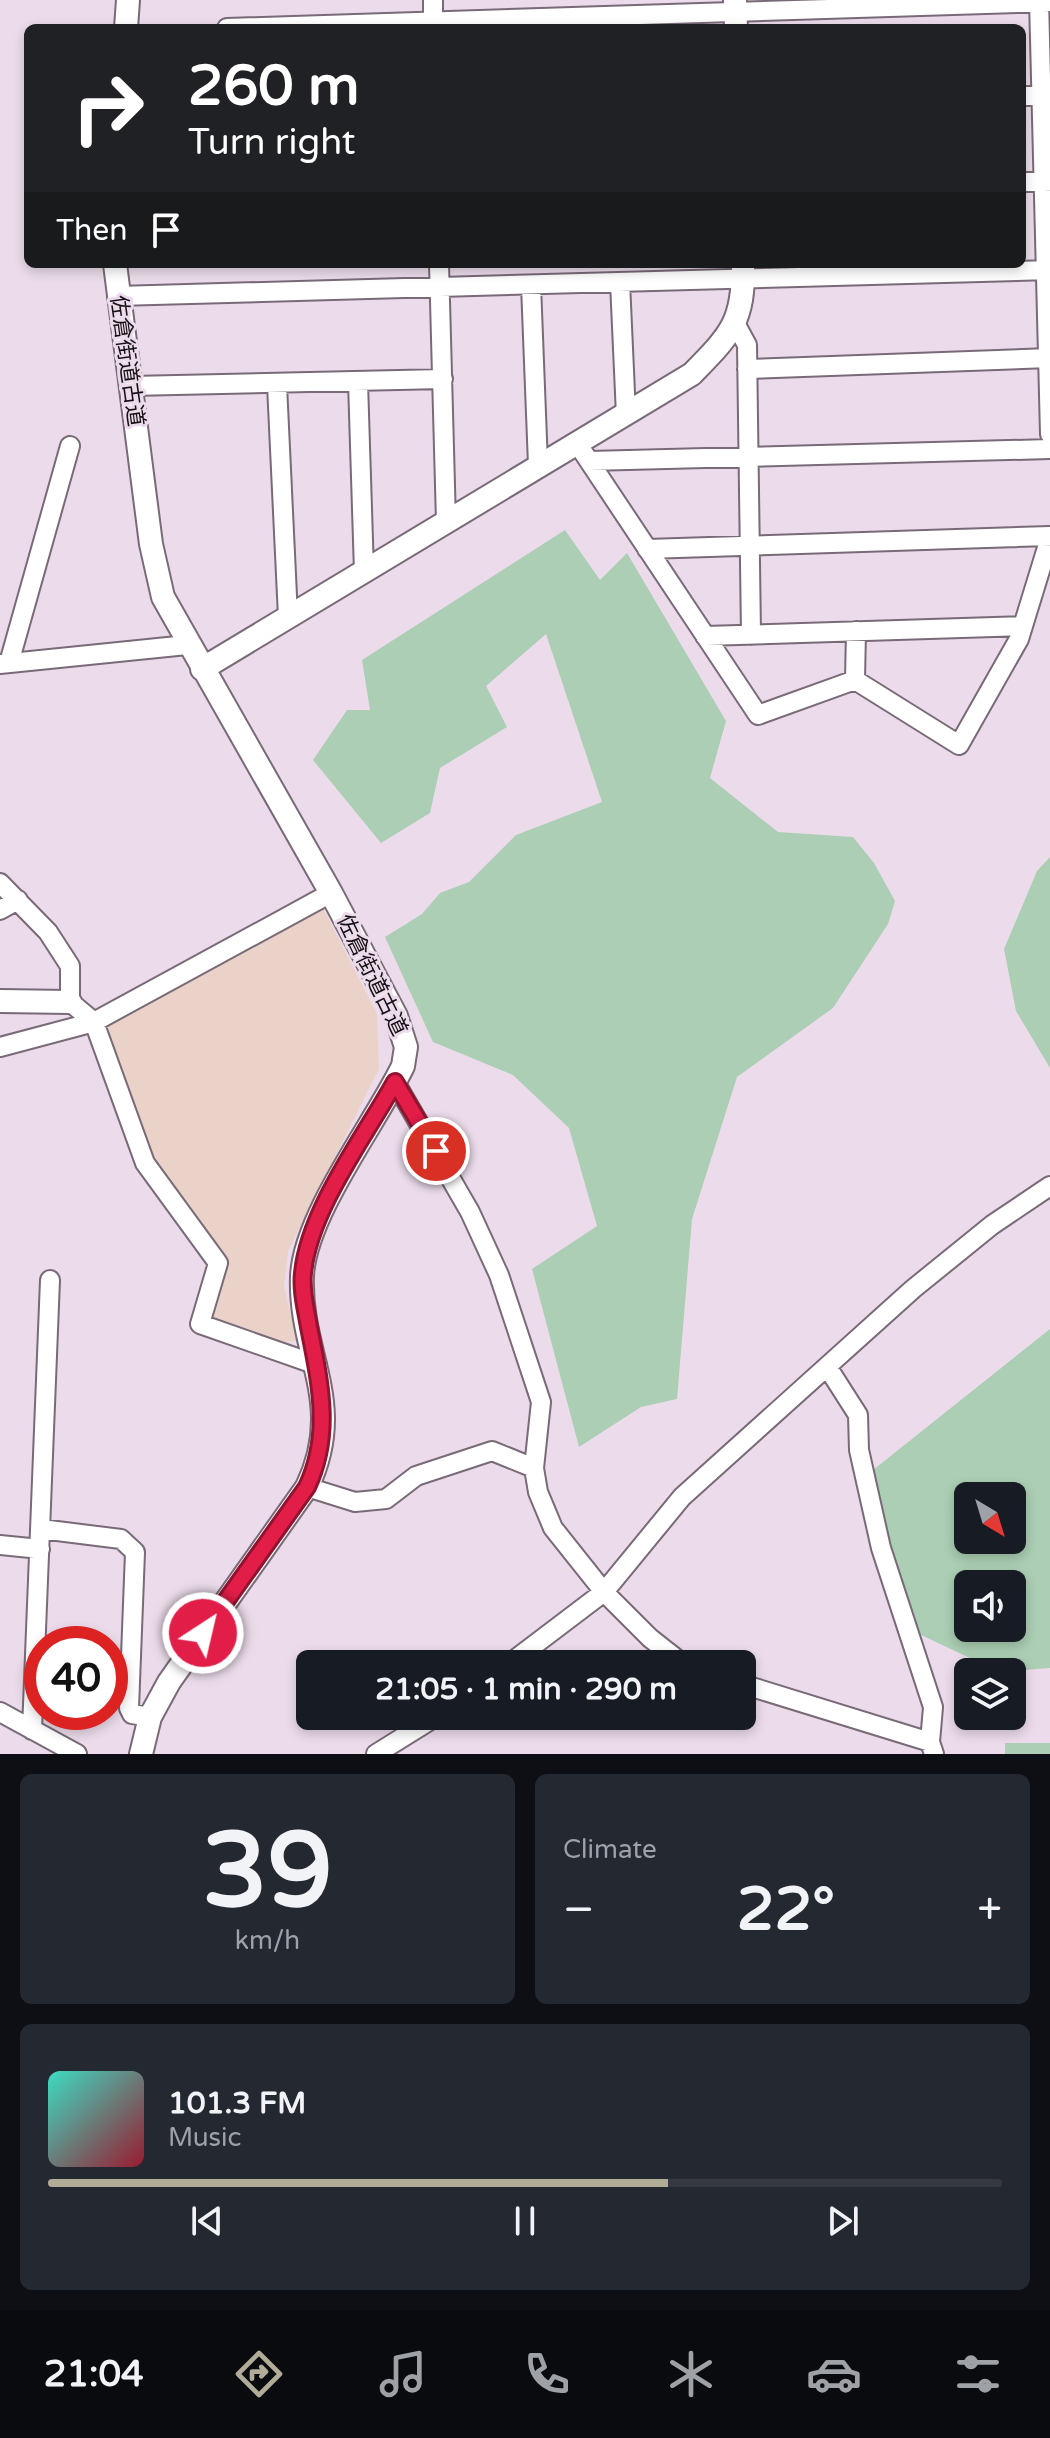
<!DOCTYPE html>
<html lang="en">
<head>
<meta charset="utf-8">
<style>
	body { margin:0; font-family:"Varela Round","Noto Sans JP",sans-serif; background:#242831; color:#f1f3f6; height:100vh; display:flex; flex-direction:column; font-size:30px; white-space:nowrap }
	* { box-sizing:border-box; margin:0 }
	p { font-size:26px; color:#9ea1a6 }
	.icon { flex:none; width:44px; height:44px; fill:none; stroke:currentColor; stroke-width:2; stroke-linecap:round; stroke-linejoin:round }
	.map { position:relative; height:1754px; overflow:hidden }
	.drawer { display:flex; flex-direction:column; gap:20px; padding:20px; background:#0d0f14; flex:1 }
	.drawer>* { flex:none }
	.guide { position:absolute; left:24px; top:24px; width:1002px; height:244px; border-radius:12px; box-shadow:0 4px 12px #0003; background:#202124; color:#fff; overflow:hidden }
	.needle { width:52px; rotate:142deg }
	.fabs { position:absolute; left:954px; top:1482px; display:grid; gap:16px }
	.fabs a { display:grid; place-items:center; width:72px; height:72px; border-radius:12px; background:#171b24; box-shadow:0 4px 12px #0003; font-size:40px }
	.speed { position:absolute; left:24px; top:1626px; display:flex; gap:16px; font-size:40px; font-weight:700; text-align:center }
	.speed>* { display:grid; place-content:center; width:104px; height:104px; border-radius:50%; background:#171b24; box-shadow:0 4px 12px #0003; line-height:1 }
	.speed .limit { border:12px solid #d22; background:#fff; color:#111 }
	.pin { position:absolute; display:grid; place-items:center; width:68px; height:68px; color:#fff; margin:-34px; border:4px solid #fff; border-radius:50%; box-shadow:0 2px 8px #0007 }
	.me { position:absolute; width:88px; margin:-44px; rotate:35deg; stroke-linejoin:round; filter:drop-shadow(0 0 6px #0008) }
	.turn { display:flex; align-items:center; gap:28px; height:168px; padding:0 32px; font-size:36px }
	.turn .icon { width:104px; height:104px; stroke-width:2.5 }
	.turn b { display:block; font-size:56px; line-height:68px }
	.then { display:flex; align-items:center; height:76px; padding:0 32px; background:#0003; gap:16px; font-size:30px }
	.big { font-size:60px; font-weight:800; line-height:1.1 }
	.drawer .widget { flex:1; display:flex; flex-direction:column; justify-content:center; gap:12px; min-width:0; padding:0 28px; border-radius:12px; background:#242831 }
	.drawer .dial { align-items:center; gap:0 }
	.dial b { font-size:104px; line-height:1 }
	.song { display:flex; align-items:center; gap:24px }
	.cover { width:96px; height:96px; border-radius:12px; background:linear-gradient(135deg,hsl(170 70% 55%),hsl(350 70% 35%)) }
	.played { height:8px; border-radius:4px; background:linear-gradient(90deg,#b0ac97 65%,#363941 65%) }
	.keys { display:flex; justify-content:space-around; direction:ltr }
	.heat { display:flex; justify-content:space-between; align-items:center; font-size:44px; direction:ltr }
	.drawer .tiles { flex:1; display:grid; gap:20px; grid-template-columns:1fr 1fr }
	.widget:last-child { grid-column:span 2 }
	.trip { position:absolute; left:296px; top:1650px; width:460px; height:80px; border-radius:12px; background:#171b24; box-shadow:0 4px 12px #0003; font-weight:800; line-height:80px; text-align:center }
	.dock { display:flex; height:128px; justify-content:space-around; align-items:center; background:#090b0e; color:#9ea1a6 }
	.dock .icon { width:56px; height:56px }
	.dock .on { color:#b0ac97 }
	.dock b { font-size:36px; color:#f1f3f6 }
	.map>svg:first-child { display:block }
	.education { fill:#ead2c9 }
	.green { fill:#abceb4; fill-rule:evenodd }
	.lines { fill:none; stroke-linecap:round; stroke-linejoin:round }
	.minor-casing { stroke:#786a77; stroke-width:22 }
	.tertiary-casing { stroke:#786a77; stroke-width:26 }
	.minor { stroke:#fff; stroke-width:18 }
	.tertiary { stroke:#fff; stroke-width:22 }
	.route-casing { stroke:#92132f; stroke-width:20 }
	.route { stroke:#e11d48; stroke-width:14 }
	.labels { text-anchor:middle; dominant-baseline:central; stroke-width:6; stroke-linejoin:round; paint-order:stroke }
	.street-label { font-size:22px; fill:#161116; stroke:#ecdceb }
</style>
</head>
<body>
<div class="map">
<svg width="1050" height="1754" viewBox="0 0 1050 1754">
	<rect width="100%" height="100%" fill="#ecdceb"/>
	<path class="education" d="M322,906L377,1014L379,1069L288,1251L284,1286L297,1341L284,1342L208,1315L227,1259L152,1165L106,1027Z"/>
	<path class="green" d="M565,530L600,580L627,553L726,721L710,778L778,832L853,837L874,863L895,901L888,924L833,1008L737,1077L692,1219L677,1399L641,1407L579,1447L532,1269L597,1226L569,1128L513,1075L433,1042L385,937L422,914L440,893L469,882L516,835L602,802L546,634L486,686L507,727L440,768L430,813L381,843L313,760L347,710H370L362,660Z
		M1050,857V1068L1016,1011L1004,949L1037,871Z
		M1050,1329V1668L999,1672L915,1632L868,1474ZM968,1496H1012V1540H968ZM968,1584H1012V1628H968Z
		M1005,1743H1050V1754H1005Z"/>
	<g class="lines">
		<defs>
			<path id="minor" d="M433,0V28
				M1039,0L1050,434
				M227,28L1050,2
				M1022,96H1050
				M1022,182L1050,181
				M439,264L446,522
				M620,282L626,415
				M531,285L538,465
				M117,296L1050,270
				M735,323L747,345L751,635
				M747,369L1050,358
				M358,382L364,572
				M277,385L288,617
				M131,386L443,379
				M577,443L758,715L855,680L959,745L1019,639L1050,538
				M589,461L1050,449
				M647,549L1050,536
				M705,636L1023,626
				M9,663L70,446
				M0,664L187,645
				M855,680L856,631
				M0,883L48,932L70,966V1002L94,1022L145,1163L218,1263L200,1324L317,1365
				M0,910L18,900
				M0,1047L94,1022L331,893
				M395,1082L470,1212L499,1275L541,1402L534,1468L538,1492L553,1528L604,1592L650,1638L683,1664
				M828,1368L858,1415L859,1450L881,1548L933,1707L930,1742L934,1754
				M307,1487L355,1502L386,1499L416,1476L492,1451L534,1468
				M41,1529L121,1539L135,1552L129,1708L132,1714L150,1717
				M0,1545L40,1549
				M509,1664L604,1592L682,1497L913,1289L992,1225L1050,1186
				M742,1684L930,1742
				M0,1712L77,1754
				M32,1730L50,1280
				M376,1754L437,1716"/>
			<path id="tertiary" d="M735,0L736,28
				M126,28L128,0
				M115,264L151,544L163,597L331,893L396,1016L406,1047L403,1066C375,1124 305,1214 302,1276C299,1355 347,1403 307,1487L169,1682L150,1717L141,1754
				M202,669L692,374C731,334 744,322 743,264
				M0,1001L70,1002"/>
		</defs>
		<use href="#minor" class="minor-casing"/>
		<use href="#tertiary" class="tertiary-casing"/>
		<use href="#minor" class="minor"/>
		<use href="#tertiary" class="tertiary"/>
	</g>
	<g class="lines">
		<defs>
			<path id="route" d="M203,1633L307,1487C332,1434 320,1383 309,1327C306,1309 301,1291 303,1273C309,1210 365,1136 395,1082L436,1151"/>
		</defs>
		<use href="#route" class="route-casing"/>
		<use href="#route" class="route"/>
	</g>
	<g class="labels">
		<g class="street-label">
			<text transform="translate(127 361) rotate(82)">佐倉街道古道</text>
			<text transform="translate(372 975) rotate(64)">佐倉街道古道</text>
		</g>
	</g>
</svg>
<div class="fabs">
<a><svg class="needle" viewBox="-14 -14 28 28"><path d="M0-13l5 13h-10z" fill="#e53935"/><path d="M0 13l5-13h-10z" fill="#9ea1a6"/></svg></a>
<a><svg class="icon" aria-label="sound" viewBox="0 0 24 24"><path d="M4 9h4l5-4v14l-5-4H4zM17 9q2 3 0 6"/></svg></a>
<a><svg class="icon" aria-label="layers" viewBox="0 0 24 24"><path d="M12 4l9 5-9 5-9-5zM3 14l9 5 9-5"/></svg></a>
</div>
<div class="speed"><div class="limit">40</div></div>
<div class="pin" style="left:436px;top:1151px;background:#d93025"><svg class="icon" aria-label="arrive" viewBox="0 0 24 24"><path d="M6 21V4h12l-3 4 3 4H6"/></svg></div>
<svg class="me" style="left:203px;top:1633px" viewBox="-20 -20 40 40"><circle r="17" fill="#e11d48" stroke="#fff" stroke-width="3"/><path d="M0-11L8 9 0 5-8 9z" fill="#fff"/></svg>
<div class="trip">21:05 · 1 min · 290 m</div>
<div class="guide">
<div class="turn"><svg class="icon" aria-label="right" viewBox="0 0 24 24"><path d="M7 20v-9h11M14 6l5 5-5 5"/></svg><div><b>260 m</b>Turn right</div></div>
<div class="then">Then<svg class="icon" aria-label="arrive" viewBox="0 0 24 24"><path d="M6 21V4h12l-3 4 3 4H6"/></svg></div>
</div>
</div>
<section class="drawer">
<div class="tiles">
<div class="widget dial"><b>39</b><p>km/h</p></div>
<div class="widget"><p>Climate</p>
<div class="heat"><a>−</a><b class="big">22°</b><a>+</a></div>
</div>
<div class="widget">
<div class="song"><i class="cover"></i><div><b>101.3 FM</b><p>Music</p></div></div>
<div class="played"></div>
<div class="keys"><svg class="icon" aria-label="previous" viewBox="0 0 24 24"><path d="M18 5L8 12l10 7zM5 5v14"/></svg><svg class="icon" aria-label="pause" viewBox="0 0 24 24"><path d="M8 5v14M16 5v14"/></svg><svg class="icon" aria-label="next" viewBox="0 0 24 24"><path d="M6 5l10 7-10 7zM19 5v14"/></svg></div>
</div>
</div>
</section>
<nav class="dock">
<b>21:04</b>
<svg class="icon on" aria-label="directions" viewBox="0 0 24 24"><path d="M12 3l9 9-9 9-9-9zM9 14v-3h6M13 9l2 2-2 2"/></svg>
<svg class="icon" aria-label="music" viewBox="0 0 24 24"><path d="M9 18V5l10-2v13"/><circle cx="6" cy="18" r="3"/><circle cx="16" cy="16" r="3"/></svg>
<svg class="icon" aria-label="phone" viewBox="0 0 24 24"><path d="M5 4h4l2 5-3 2q2 4 5 5l2-3 5 2v4C11 20 4 13 5 4z"/></svg>
<svg class="icon" aria-label="climate" viewBox="0 0 24 24"><path d="M12 3v18M4 7l16 10M4 17L20 7"/></svg>
<svg class="icon" aria-label="car" viewBox="0 0 24 24"><path d="M5 17H2v-5l4-1 3-4h7l3 4 3 1v5h-3M9 17h6M6 11h13"/><circle cx="7" cy="17" r="2"/><circle cx="17" cy="17" r="2"/></svg>
<svg class="icon" aria-label="filters" viewBox="0 0 24 24"><path d="M4 7h16M4 17h16"/><circle cx="9" cy="7" r="2"/><circle cx="15" cy="17" r="2"/></svg>
</nav>
</body>
</html>
